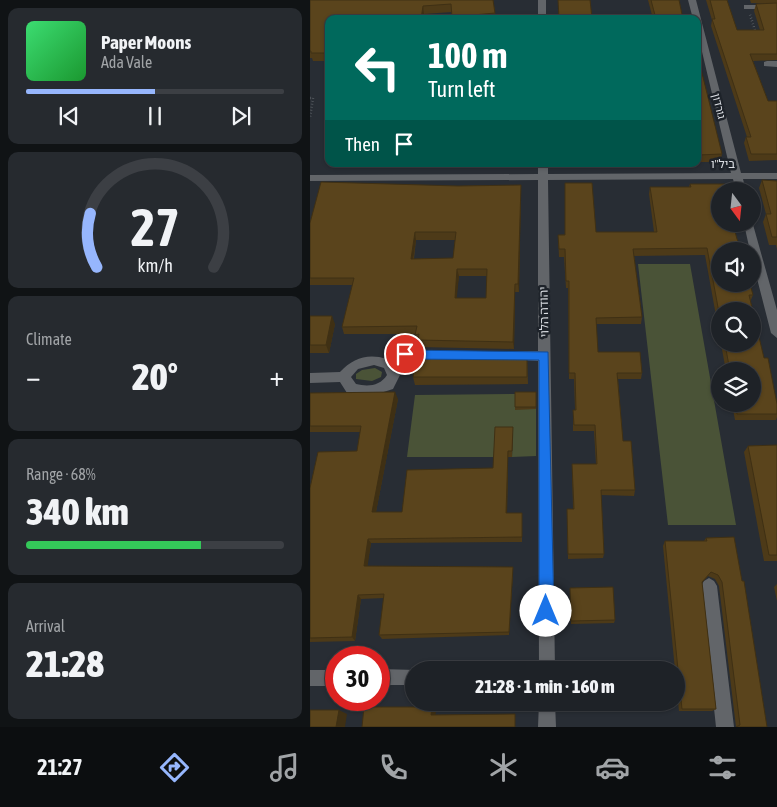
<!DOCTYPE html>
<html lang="en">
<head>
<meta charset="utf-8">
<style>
	body { margin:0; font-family:"Asap Condensed","Noto Sans Hebrew",sans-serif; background:#262a2f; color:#f1f3f6; height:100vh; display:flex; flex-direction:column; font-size:19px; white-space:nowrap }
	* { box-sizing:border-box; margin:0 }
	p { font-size:16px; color:#a1a4a7 }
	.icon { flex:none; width:28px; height:28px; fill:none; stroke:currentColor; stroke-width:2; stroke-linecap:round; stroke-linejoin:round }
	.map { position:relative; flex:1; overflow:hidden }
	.panel { display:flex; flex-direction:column; gap:8px; padding:8px; background:#101315; width:310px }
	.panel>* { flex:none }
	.banner { position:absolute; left:15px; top:15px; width:376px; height:152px; border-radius:10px; box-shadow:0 1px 4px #0004,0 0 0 1px #3c3f44; background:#00695c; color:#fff; overflow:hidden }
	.needle { width:32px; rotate:165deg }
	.buttons { position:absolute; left:401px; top:182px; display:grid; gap:10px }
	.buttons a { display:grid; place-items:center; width:50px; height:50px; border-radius:50%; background:#1e2227; box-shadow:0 1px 4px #0004,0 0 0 1px #3c3f44; font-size:25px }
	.speed { position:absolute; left:15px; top:646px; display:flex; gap:10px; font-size:25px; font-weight:700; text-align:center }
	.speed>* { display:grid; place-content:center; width:65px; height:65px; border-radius:50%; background:#1e2227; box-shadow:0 1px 4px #0004,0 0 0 1px #3c3f44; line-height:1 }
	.speed .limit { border:8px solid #d22; background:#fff; color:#111 }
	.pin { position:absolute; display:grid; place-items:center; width:42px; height:42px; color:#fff; margin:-21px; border:2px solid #fff; border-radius:50%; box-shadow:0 1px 5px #0007 }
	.me { position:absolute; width:55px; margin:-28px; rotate:0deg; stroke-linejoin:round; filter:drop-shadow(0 0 4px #0008) }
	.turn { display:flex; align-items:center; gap:18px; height:105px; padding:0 20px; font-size:22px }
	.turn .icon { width:65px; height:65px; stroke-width:2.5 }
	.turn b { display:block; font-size:35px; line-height:42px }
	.then { display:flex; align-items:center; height:48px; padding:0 20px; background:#0003; gap:10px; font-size:19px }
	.big { font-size:38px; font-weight:800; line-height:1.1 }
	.panel .widget { flex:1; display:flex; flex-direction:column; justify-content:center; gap:8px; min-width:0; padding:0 18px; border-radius:10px; background:#262a2f }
	.panel .dial { align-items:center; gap:0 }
	.dial svg { height:130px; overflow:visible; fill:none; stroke:#3c3f44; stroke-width:7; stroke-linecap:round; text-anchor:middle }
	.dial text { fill:#f1f3f6; stroke:none }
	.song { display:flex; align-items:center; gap:15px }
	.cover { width:60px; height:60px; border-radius:8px; background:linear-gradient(135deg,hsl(140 70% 55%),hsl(130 70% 35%)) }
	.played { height:5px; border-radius:2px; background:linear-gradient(90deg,#96b6fd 50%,#3c3f44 50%) }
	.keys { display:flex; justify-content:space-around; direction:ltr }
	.heat { display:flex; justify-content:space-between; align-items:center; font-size:28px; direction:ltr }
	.charge { height:8px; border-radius:4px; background:linear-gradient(90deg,#34c759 68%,#3c3f44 0) }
	.trip { position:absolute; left:95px; top:661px; width:280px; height:50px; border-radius:25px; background:#1e2227; box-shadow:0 1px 4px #0004,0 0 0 1px #3c3f44; font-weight:800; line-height:50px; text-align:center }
	.dock { display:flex; height:80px; justify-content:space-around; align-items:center; background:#0c0e10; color:#a1a4a7 }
	.dock .icon { width:35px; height:35px }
	.dock .on { color:#96b6fd }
	.dock b { font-size:22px; color:#f1f3f6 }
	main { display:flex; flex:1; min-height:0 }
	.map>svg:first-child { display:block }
	.green { fill:#4a5337 }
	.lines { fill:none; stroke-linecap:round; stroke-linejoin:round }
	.path { stroke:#71757b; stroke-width:2.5; stroke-dasharray:0.5 2.5; stroke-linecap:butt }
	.minor { fill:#626569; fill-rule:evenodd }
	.wall { fill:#4d3a18; fill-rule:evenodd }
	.shaded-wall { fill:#3f3014 }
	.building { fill:#5a441c; stroke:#3f3014; fill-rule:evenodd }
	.route { fill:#1a73e8; stroke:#114b97 }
	.labels { text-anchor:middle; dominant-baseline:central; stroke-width:5; stroke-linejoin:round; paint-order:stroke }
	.far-street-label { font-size:11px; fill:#dcdfe4; stroke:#1e232a }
	.street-label { font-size:12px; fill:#dcdfe4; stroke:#1e232a }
</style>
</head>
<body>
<main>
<section class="panel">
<div class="widget">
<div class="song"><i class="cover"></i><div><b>Paper Moons</b><p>Ada Vale</p></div></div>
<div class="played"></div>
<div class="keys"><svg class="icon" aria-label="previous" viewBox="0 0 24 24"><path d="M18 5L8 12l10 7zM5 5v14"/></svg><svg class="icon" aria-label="pause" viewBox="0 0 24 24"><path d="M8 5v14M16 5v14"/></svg><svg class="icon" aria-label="next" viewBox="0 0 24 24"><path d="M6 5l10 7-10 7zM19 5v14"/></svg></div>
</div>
<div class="widget dial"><svg viewBox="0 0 100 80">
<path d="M14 69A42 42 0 1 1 86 69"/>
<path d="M14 69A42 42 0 0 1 10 36" stroke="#96b6fd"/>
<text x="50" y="56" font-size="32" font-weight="700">27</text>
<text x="50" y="72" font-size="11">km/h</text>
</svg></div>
<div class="widget"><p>Climate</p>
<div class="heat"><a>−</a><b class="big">20°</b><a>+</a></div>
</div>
<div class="widget"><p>Range · 68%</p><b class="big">340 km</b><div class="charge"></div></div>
<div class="widget"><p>Arrival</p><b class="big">21:28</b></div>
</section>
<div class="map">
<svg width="467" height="727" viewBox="0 0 467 727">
	<rect width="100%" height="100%" fill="#282d34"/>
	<path class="green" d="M328,264H380L426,525H358Z
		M65,368L72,372L71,377L62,381L46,379V374L52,370Z
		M205,394L226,409V456L202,457L203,433L185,457H97L105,395Z"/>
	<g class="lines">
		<path class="path" d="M440,15L446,33
			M0,98H3L0,117"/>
		<path class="minor" d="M228,0H236V19H228Z
			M378,0H386L431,173H467V179H433L436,191H426L423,179L238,180L245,670H229L228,361L198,359L196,355L198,351H228V180L0,181V175L228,174V164H238V174L421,173L388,35V19H383Z
			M434,5H467V9H434Z
			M457,61H467V67L454,66V62Z
			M442,221L467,310V338L461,333L442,259V251H440L434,224H442Z
			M95,349L126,351L128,355L126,359H97L85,366L90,375L83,389L58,397L37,393L30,382L0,383V373L30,372C43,358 58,353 77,359ZM64,365L74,368L77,375C70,386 58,387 46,384L41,377L48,369Z
			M399,578L404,581L407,586L424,727H406L391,586L394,581Z
			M69,669L107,670H104V685H69Z
			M0,670H26V686H0Z
			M229,702H245L246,727H228Z"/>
	</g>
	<path class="wall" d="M0,0H183L186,19H142V12L114,14L113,19H19V61H3L2,58H0Z
		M248,0H280L282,19H249Z
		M338,0H369L373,19H343Z
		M396,0H417L427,30H450L444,11L446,4L463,3H441L440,0H467V60L443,61L458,101H467V160L439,161L434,143L436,137H437L401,26L402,20Z
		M388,64L412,154L410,162H388Z
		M452,180L467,181V249L466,245H459L453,222L456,214L449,188Z
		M380,184L427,239L443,295L440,302L454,358L467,404V417L466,420H425L422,404H442V371H416L411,344H442L410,311V338L395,255L324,256L332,317L331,324H286L288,352L332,373L331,379H308L313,441L325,490L324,496L291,495L294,554L293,558L258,559L257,509H263L262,464H286L284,431H263V410H265L264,379H259L258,288H256L254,257H249L248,235L286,232H344L339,194L340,187H379Z
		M211,185L209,292H205L204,349L110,347L109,342H107L106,334H34L32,327L43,285H0V223L148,186ZM106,240H145L143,258L104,259ZM149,276H177L176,298H146Z
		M0,316L25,324L19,353H0Z
		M217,355L218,384L105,385L103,377Z
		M205,392H226V409L205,410Z
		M0,393L88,399L66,512H92L183,468L203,433L202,457H198L197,513H212V542L61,543L57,566L203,567V572L199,635L72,639L69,635L74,598L51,599L45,641L0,642V488L47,451L50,432H0Z
		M467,445V561H454L434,452L438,446Z
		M424,537L457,727H426L409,586L405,579L398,576L392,583L406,709L402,711H369L366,682V670H365L353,546L355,541H394L396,538Z
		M467,584V601L464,587Z
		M260,588L305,620L304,623L261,624Z"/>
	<path class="shaded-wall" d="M113,6L114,14L113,19H111Z
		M211,185V192L209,292L208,284Z
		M105,232L106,240L102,266L101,259Z
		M147,269L149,276L146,306L145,298Z
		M205,284V292L204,349L203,342Z
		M22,316L25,324L19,353L16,345Z
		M85,392L88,399L65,517L62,512Z
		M198,451V457L197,518L196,513Z
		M58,539L61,543L57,570L54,566Z
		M203,567V572L199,635V632Z
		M48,595L51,599L45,641L42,637Z
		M122,707L126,711L125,719L121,715Z
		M29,710L37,714L35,727H26Z"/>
	<path class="building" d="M0,0H183L185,13L142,17L141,4L113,6L111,19H19V53H1V51H0Z
		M248,0H280L282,18H249Z
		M341,0H369L373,19H346Z
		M400,0H417L427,30H454L446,4L467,3V54H440L458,101H467V154H441L436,137H441L402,19H405Z
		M388,64L389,69H391L412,154L388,155Z
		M452,180L467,181V237H462L456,214H461Z
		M11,182L148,186L211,185L208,284H205L203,342L108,340L109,334L105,335L107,326L32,327L44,278H0V223ZM105,232H146L143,258L101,259ZM147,269H177L176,298H145Z
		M255,183H282L286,232H347L340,187H381L380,184H415L416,191H410V224H423L427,239L432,251H410V284H440L443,295H439L454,358H458L467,404V414H427L426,404H442V371H420L415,344H442V311H410V318L397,248L323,249L332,317L286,318L288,352H330L332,373H307L313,441H321L325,490H291L294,554H258L257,509H264L262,464H287L285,425H264L263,410H266L265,373H259V281H256L255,249H249L248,235H255Z
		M0,316H22L16,345H0Z
		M106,353L217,355V377H103Z
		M85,392L62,512H92L97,470L183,468L185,427H203L202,451H198L196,513H212V537L58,539L54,566L203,567L199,632L69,635L74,594L48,595L42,637L0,638V488L8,452L47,451L51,426H0V393Z
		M205,392H226V407H205Z
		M467,445V555H459L438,446Z
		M424,537L432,581H434L457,727H426L430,725L412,582L408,575L401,572L392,582L406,709H372L355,541H397L396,538Z
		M303,587L305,620L261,621L260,588Z
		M54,707H122L121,715L205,714V727H52Z
		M0,710H29L26,727H0Z"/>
	<path class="route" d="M95,350L238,352L244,611L242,616L236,618L231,616L229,611V360L95,359L90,354Z"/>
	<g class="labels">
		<g class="far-street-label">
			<text transform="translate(409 106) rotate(76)">גורדון</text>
		</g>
		<g class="street-label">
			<text x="413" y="164">ביל"ו</text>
			<text transform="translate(234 312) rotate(-91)">יהודה הלוי</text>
		</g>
	</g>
</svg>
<div class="buttons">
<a><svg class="needle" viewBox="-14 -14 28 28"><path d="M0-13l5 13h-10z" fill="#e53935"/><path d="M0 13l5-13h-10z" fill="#a1a4a7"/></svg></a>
<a><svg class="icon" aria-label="sound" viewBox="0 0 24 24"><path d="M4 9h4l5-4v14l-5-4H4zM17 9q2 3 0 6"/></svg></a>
<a><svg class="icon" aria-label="search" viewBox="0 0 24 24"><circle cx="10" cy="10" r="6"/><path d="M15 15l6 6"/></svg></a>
<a><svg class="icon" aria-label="layers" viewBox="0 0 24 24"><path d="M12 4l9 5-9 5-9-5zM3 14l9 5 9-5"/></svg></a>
</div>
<div class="speed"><div class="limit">30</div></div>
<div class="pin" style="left:95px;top:354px;background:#d93025"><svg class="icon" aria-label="arrive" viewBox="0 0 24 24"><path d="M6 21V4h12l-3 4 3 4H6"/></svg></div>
<svg class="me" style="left:236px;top:611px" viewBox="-20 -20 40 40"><circle r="19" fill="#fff"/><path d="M0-13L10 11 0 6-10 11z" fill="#1a73e8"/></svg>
<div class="trip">21:28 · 1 min · 160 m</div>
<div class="banner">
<div class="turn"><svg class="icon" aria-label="left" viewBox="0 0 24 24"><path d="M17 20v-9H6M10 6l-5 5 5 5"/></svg><div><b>100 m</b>Turn left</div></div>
<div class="then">Then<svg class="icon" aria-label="arrive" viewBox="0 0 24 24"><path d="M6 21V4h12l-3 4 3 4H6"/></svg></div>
</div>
</div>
</main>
<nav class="dock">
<b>21:27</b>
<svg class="icon on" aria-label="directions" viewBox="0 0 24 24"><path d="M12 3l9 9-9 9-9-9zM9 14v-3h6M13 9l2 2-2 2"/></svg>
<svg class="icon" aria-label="music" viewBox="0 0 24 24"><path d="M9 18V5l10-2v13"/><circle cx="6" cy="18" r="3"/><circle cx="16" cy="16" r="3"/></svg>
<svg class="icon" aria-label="phone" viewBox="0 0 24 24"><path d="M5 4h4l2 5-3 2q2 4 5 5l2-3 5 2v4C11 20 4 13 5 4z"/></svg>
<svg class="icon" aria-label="climate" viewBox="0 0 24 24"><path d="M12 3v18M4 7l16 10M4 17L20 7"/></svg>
<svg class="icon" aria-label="car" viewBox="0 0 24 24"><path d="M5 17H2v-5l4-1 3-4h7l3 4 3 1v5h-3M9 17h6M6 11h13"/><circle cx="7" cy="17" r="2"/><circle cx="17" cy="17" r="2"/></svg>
<svg class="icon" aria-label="filters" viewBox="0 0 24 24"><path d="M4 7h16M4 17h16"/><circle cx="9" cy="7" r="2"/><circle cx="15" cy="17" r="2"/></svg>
</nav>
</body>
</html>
